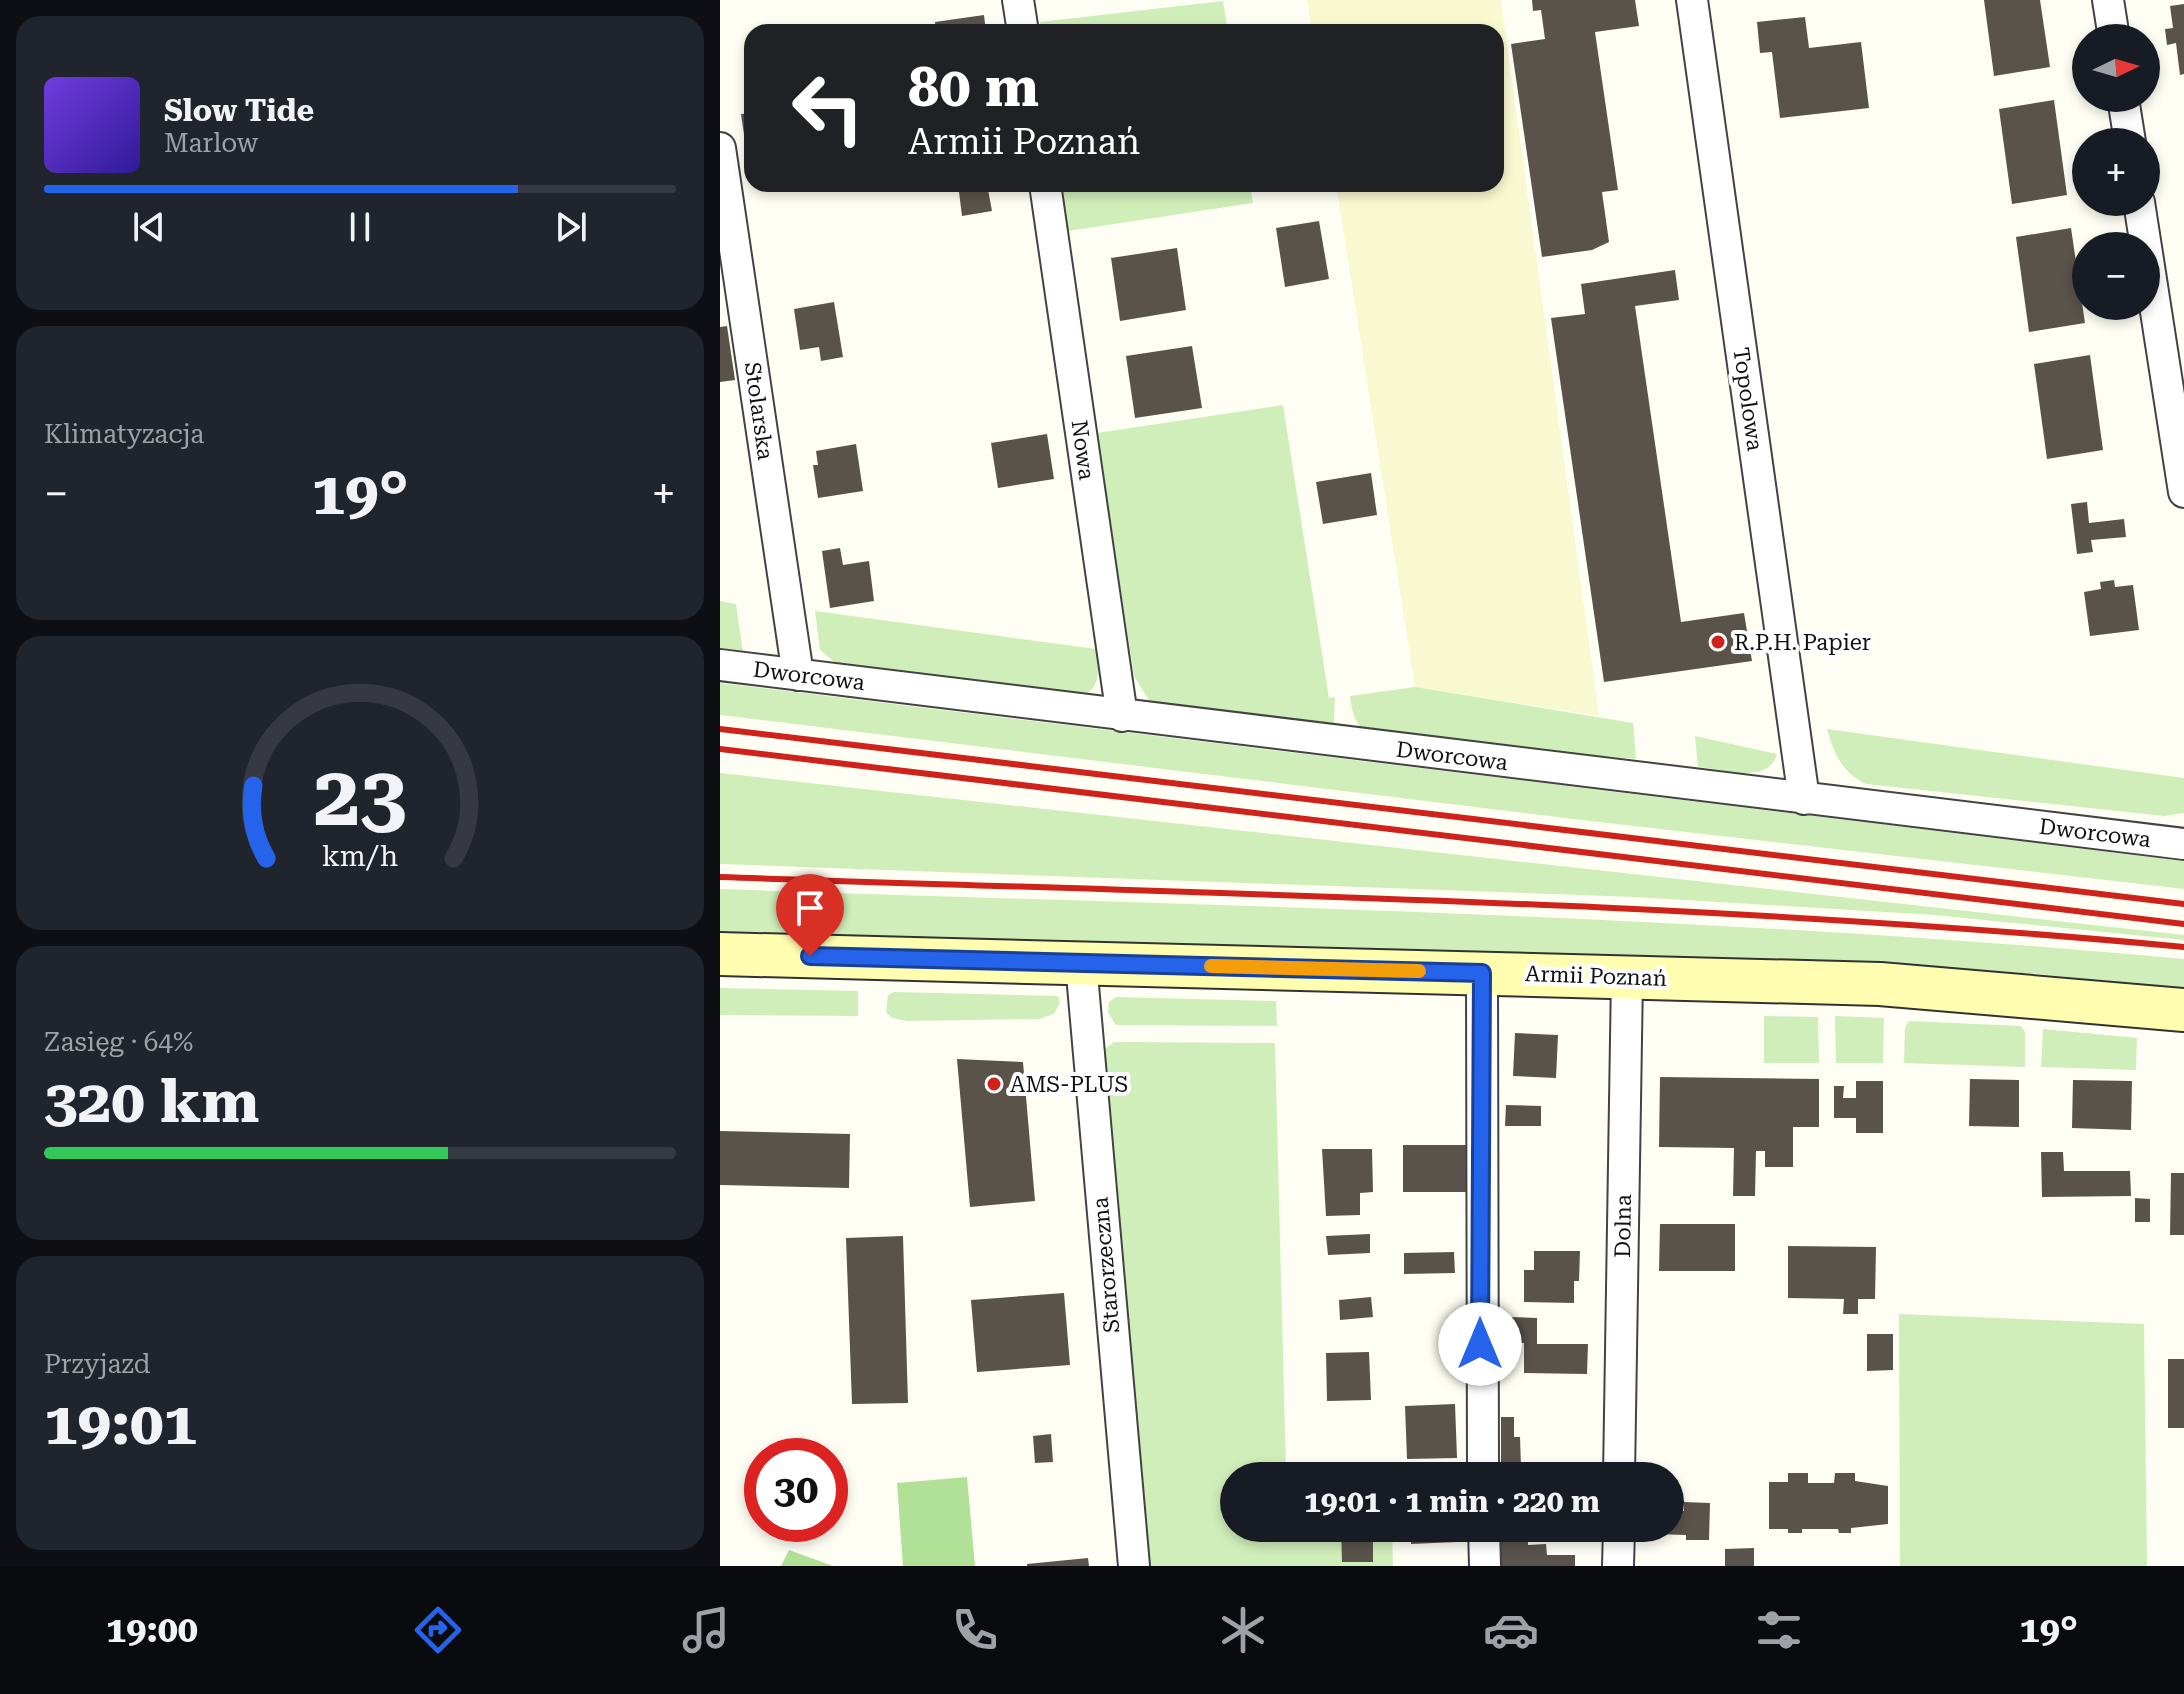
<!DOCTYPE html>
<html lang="pl">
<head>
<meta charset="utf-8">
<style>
	body { margin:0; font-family:"Roboto Serif",serif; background:#20242c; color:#f1f3f6; height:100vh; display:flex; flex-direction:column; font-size:30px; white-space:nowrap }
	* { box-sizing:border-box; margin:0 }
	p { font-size:26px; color:#9ea1a6 }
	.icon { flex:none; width:44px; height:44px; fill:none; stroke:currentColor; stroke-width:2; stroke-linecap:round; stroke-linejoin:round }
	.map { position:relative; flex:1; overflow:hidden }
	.panel { display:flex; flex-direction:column; gap:16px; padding:16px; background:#0d0f14; width:720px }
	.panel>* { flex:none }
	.banner { position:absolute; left:24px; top:24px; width:760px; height:168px; border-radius:24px; box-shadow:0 4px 12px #0003; background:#202124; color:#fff; overflow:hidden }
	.needle { width:52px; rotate:85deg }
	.tools { position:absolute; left:1352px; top:24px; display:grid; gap:16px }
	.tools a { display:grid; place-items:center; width:88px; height:88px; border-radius:50%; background:#171b24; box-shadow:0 4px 12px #0003; font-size:40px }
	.speed { position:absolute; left:24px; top:1438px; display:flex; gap:16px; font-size:40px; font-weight:700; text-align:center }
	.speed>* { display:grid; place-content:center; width:104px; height:104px; border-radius:50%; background:#171b24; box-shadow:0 4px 12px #0003; line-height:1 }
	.speed .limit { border:12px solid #d22; background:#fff; color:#111 }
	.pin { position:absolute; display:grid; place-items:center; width:68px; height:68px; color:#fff; margin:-82px -34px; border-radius:50% 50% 50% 0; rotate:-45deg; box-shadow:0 0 8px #0007 }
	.pin .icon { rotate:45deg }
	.me { position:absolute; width:88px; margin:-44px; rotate:0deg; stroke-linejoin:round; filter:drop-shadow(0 0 6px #0008) }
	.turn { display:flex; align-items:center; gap:28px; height:168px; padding:0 32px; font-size:36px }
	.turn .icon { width:104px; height:104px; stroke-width:2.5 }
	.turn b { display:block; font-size:56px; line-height:68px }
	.big { font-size:60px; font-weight:700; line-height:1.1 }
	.panel .tile { flex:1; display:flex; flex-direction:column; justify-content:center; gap:12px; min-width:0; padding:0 28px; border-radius:24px; background:#20242c }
	.panel .dial { align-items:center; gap:0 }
	.dial svg { height:208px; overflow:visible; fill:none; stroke:#363941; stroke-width:7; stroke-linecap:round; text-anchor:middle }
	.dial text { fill:#f1f3f6; stroke:none }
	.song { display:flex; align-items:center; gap:24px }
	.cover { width:96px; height:96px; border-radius:12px; background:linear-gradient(135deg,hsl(260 70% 55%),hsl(250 70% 35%)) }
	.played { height:8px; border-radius:4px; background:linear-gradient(90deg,#2563eb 75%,#363941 75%) }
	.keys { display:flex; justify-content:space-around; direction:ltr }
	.heat { display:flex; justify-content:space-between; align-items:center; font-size:44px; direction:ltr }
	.charge { height:12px; border-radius:6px; background:linear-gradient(90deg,#34c759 64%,#363941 0) }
	.trip { position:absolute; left:500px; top:1462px; width:464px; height:80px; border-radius:40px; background:#171b24; box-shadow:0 4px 12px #0003; font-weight:700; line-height:80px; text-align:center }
	.tabs { display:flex; height:128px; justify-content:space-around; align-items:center; background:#090b0e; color:#9ea1a6 }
	.tabs .icon { width:56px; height:56px }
	.tabs .selected { color:#2563eb }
	.tabs b { font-size:36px; color:#f1f3f6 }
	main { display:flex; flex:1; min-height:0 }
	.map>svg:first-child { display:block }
	.farmland { fill:#f8f8d1 }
	.green { fill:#d0eeb9 }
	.forest { fill:#b1e097 }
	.building { fill:#5a534c }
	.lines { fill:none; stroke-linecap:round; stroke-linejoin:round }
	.street-casing { stroke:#434343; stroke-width:34 }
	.secondary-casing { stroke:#323232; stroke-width:46 }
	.street { stroke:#fff; stroke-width:30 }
	.secondary { stroke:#fffdaf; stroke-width:42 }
	.rail { stroke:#ce221b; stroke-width:6 }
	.route-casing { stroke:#184099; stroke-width:20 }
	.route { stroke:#2563eb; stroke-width:14 }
	.slow { stroke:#f59e0b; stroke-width:14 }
	.poi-dot { fill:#ce221b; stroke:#fff; stroke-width:3 }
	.labels { text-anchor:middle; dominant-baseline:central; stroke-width:8; stroke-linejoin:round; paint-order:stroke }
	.street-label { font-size:22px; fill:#101010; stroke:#fff }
	.poi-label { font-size:22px; fill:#101010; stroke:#fff; text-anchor:start }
</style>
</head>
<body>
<main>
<section class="panel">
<div class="tile">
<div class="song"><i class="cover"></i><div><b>Slow Tide</b><p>Marlow</p></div></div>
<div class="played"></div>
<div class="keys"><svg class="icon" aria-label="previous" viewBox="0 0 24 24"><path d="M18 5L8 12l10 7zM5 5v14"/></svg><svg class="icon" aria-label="pause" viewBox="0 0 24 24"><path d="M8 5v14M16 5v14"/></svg><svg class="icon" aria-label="next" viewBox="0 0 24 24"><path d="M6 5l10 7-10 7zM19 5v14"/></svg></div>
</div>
<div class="tile"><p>Klimatyzacja</p>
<div class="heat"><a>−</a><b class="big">19°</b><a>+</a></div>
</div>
<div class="tile dial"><svg viewBox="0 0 100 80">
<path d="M14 69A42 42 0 1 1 86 69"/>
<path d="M14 69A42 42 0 0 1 9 41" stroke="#2563eb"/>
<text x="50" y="56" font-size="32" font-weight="700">23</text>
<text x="50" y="72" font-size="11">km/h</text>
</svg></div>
<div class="tile"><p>Zasięg · 64%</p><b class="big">320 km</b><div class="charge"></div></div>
<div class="tile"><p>Przyjazd</p><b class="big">19:01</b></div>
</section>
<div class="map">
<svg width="1464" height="1566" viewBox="0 0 1464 1566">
	<rect width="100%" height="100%" fill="#fffef4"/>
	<path class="farmland" d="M587,0H781L879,716L695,687L616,184H776V32H592Z"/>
	<path class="green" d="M503,1L508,32H321L320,22Z
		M342,184H530L533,203L348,231Z
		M563,405L609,698L615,697L614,723L609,727L431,704L414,676L377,433Z
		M0,601L16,604L23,652L0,649Z
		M95,611L376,649C379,667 382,686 363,696L118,665L100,650Z
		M0,683L1464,861V889L853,819L0,715Z
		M695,687L913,723L916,759L655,736C636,730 632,714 630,696Z
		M1107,729L1464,778V813L1444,816L1146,784C1122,773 1114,753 1107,729Z
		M975,736L1057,754C1049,785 1003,769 978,767Z
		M0,773L1464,935V940L1214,915L915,897L0,864Z
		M0,889C488,906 977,914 1464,959V989L1318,974L1127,962L0,935Z
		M0,988L138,991V1016L0,1015Z
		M174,992L338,996L340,1003L334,1014L319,1019L187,1021L172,1018L166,1012L168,995Z
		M396,997L556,1001L557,1026L396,1025L388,1013L389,1002Z
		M1044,1016L1098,1017L1099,1063H1044Z
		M1115,1016L1164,1018L1163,1063H1116Z
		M1189,1021L1301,1026L1305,1032V1067L1184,1063L1185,1028Z
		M1323,1029L1417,1038L1416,1070L1321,1067Z
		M394,1042L555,1043L566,1473L672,1469V1476H514V1528H672L673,1566H424L381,1052Z
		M1179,1314L1424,1324L1427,1566H1180Z"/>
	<path class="forest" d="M247,1477L255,1566H183L177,1483Z
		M69,1550L113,1566H61Z"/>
	<path class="building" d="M812,0H915L919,26L875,32L898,190L882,192L889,242L872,250L822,257L791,44L825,39L821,10L813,11Z
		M1264,0H1320L1330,67L1274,76Z
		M1464,4V74L1460,75L1456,43L1447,45L1445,29L1453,28L1450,6Z
		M264,15L266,32H216L215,22Z
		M1085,17L1089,48L1141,42L1149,108L1060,118L1052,52L1040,53L1037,22Z
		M1334,100L1347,195L1292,204L1279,109Z
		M32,113V147L26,148L21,114Z
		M238,184H267L272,211L242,216Z
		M599,221L609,279L565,287L556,228Z
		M1351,228L1365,323L1309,332L1296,237Z
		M457,248L466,310L400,321L391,258Z
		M955,270L959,300L915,306L961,622L1024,613L1032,661L884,682L831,318L865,314L861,284Z
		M114,302L123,357L101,361L99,347L80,350L74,309Z
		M7,326L15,380L0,382V327Z
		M472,346L482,408L415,418L406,356Z
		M1370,355L1383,450L1327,459L1314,364Z
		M327,434L334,479L278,488L271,443Z
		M136,444L143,491L98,498L93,465H98L96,451Z
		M651,473L657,515L603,524L596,482Z
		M1367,502L1369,523L1404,519L1406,537L1371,540L1373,552L1357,554L1351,504Z
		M120,548L123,565L149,561L154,601L110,608L102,551Z
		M1394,580L1395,587L1413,585L1419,630L1370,636L1364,592L1381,589L1380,582Z
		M795,1033L838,1035L836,1078L793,1076Z
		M237,1059L303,1062L315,1201L250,1207Z
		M940,1077L1099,1079V1127H1073V1167H1045V1151H1036L1035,1196H1013L1014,1148L939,1147Z
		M1250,1079L1299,1080V1127L1249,1126Z
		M1353,1080L1412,1081L1411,1130L1352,1128Z
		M1136,1081H1163V1133H1136V1118H1114V1086H1124L1123,1098H1136Z
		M786,1105L821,1106V1126H785Z
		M0,1131L130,1134L129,1188L0,1185Z
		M683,1145H746V1192H683Z
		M602,1149H652L653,1192L640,1193V1215L606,1216Z
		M1321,1152H1343L1344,1171H1410L1411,1196L1322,1197Z
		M1451,1173H1464V1235H1450Z
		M1415,1198L1430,1199V1222H1415Z
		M940,1224H1015V1271H939Z
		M650,1234V1253L608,1255L606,1236Z
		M183,1236L188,1403L132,1404L126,1238Z
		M1068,1246L1156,1247L1155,1299H1138V1314H1123L1124,1299L1068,1298Z
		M814,1251H860L859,1281H854V1303L804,1302V1270H814Z
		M734,1252L735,1273L684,1274V1253Z
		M344,1293L350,1365L257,1372L251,1300Z
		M651,1297L653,1317L620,1320L619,1300Z
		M788,1317L817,1318V1344H868L867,1374L804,1373V1343H788Z
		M1147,1334H1173V1370L1147,1371Z
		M649,1352L651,1400L607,1401L606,1353Z
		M1448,1359H1464V1428H1448Z
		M735,1404L737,1458L687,1459L685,1406Z
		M781,1417H794V1437H800L801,1467H781Z
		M331,1434L333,1462L315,1463L313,1436Z
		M799,1472H837V1476H799Z
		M1068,1473H1088V1483H1114L1115,1473H1135V1481L1168,1486V1524L1131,1528V1533H1119L1118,1529H1082V1533H1068V1529H1049V1482H1068Z
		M964,1502L990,1503L989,1540H966V1535L932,1534V1528H950V1511H964Z
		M621,1528H653V1562H622Z
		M691,1528H736L737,1542L691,1544Z
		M780,1528H808V1545L826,1544L827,1555H855V1566H781Z
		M1034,1548V1566H1005V1549Z
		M368,1558L369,1566H307V1564Z"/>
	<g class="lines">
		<defs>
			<path id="street" d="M298,0L303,32
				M972,0L1084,799
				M1388,0L1394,38
				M1403,98L1410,142
				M0,148L78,675
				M325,184L402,716
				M1419,202L1464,492
				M0,665L1464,844
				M361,963L414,1566
				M762,973L763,1476
				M899,1476L907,977
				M764,1528L765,1566
				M898,1566L899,1528"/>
			<path id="secondary" d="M0,954L1160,984L1464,1010"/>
		</defs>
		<use href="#street" class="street-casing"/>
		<use href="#secondary" class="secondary-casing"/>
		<use href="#street" class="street"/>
		<use href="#secondary" class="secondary"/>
		<path class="rail" d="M0,729L1464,904
			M0,749L1464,924
			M0,877C488,894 978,901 1464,947"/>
	</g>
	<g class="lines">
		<defs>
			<path id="route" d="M90,956L762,973L760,1344"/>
		</defs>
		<use href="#route" class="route-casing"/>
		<use href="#route" class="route"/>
		<path class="slow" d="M491,966L699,971"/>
	</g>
	<g class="poi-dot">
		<circle cx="998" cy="642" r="8"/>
		<circle cx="274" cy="1084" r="8"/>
	</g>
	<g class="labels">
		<g class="street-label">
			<text transform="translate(1028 399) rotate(82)">Topolowa</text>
			<text transform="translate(39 411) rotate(82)">Stolarska</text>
			<text transform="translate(363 450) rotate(82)">Nowa</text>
			<text transform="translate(89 676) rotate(7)">Dworcowa</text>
			<text transform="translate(732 756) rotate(7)">Dworcowa</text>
			<text transform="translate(1375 833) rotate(7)">Dworcowa</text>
			<text transform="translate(876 976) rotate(2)">Armii Poznań</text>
			<text transform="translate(903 1226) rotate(-89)">Dolna</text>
			<text transform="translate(386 1265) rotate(-95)">Starorzeczna</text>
		</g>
		<g class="poi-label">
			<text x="1014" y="642">R.P.H. Papier</text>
			<text x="290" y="1084">AMS-PLUS</text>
		</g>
	</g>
</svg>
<div class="tools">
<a><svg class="needle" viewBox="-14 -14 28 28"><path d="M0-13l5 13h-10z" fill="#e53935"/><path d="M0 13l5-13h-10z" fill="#9ea1a6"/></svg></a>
<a>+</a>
<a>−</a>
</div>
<div class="speed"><div class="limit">30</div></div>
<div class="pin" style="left:90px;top:956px;background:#d93025"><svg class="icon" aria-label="arrive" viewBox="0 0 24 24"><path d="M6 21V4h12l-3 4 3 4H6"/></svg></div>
<svg class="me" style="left:760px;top:1344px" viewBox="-20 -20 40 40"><circle r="19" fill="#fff"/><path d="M0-13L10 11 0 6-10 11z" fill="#2563eb"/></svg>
<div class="trip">19:01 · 1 min · 220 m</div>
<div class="banner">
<div class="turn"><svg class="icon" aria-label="left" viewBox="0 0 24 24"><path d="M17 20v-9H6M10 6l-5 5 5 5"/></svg><div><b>80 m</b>Armii Poznań</div></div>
</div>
</div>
</main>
<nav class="tabs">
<b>19:00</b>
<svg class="icon selected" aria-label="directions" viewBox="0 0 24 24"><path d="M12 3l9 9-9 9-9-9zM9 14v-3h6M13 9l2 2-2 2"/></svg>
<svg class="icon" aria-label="music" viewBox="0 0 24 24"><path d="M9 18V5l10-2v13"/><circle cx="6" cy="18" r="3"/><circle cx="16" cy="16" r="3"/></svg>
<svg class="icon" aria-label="phone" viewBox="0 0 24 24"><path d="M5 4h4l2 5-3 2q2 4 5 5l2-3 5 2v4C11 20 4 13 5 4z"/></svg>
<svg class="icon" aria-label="climate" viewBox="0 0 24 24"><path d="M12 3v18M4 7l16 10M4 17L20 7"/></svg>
<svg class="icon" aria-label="car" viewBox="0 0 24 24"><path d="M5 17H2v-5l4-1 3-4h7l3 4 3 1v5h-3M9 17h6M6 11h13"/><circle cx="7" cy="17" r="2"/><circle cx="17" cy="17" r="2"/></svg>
<svg class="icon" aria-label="filters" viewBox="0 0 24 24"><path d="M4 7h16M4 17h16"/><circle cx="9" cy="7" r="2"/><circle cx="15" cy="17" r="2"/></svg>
<b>19°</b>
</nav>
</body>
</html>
